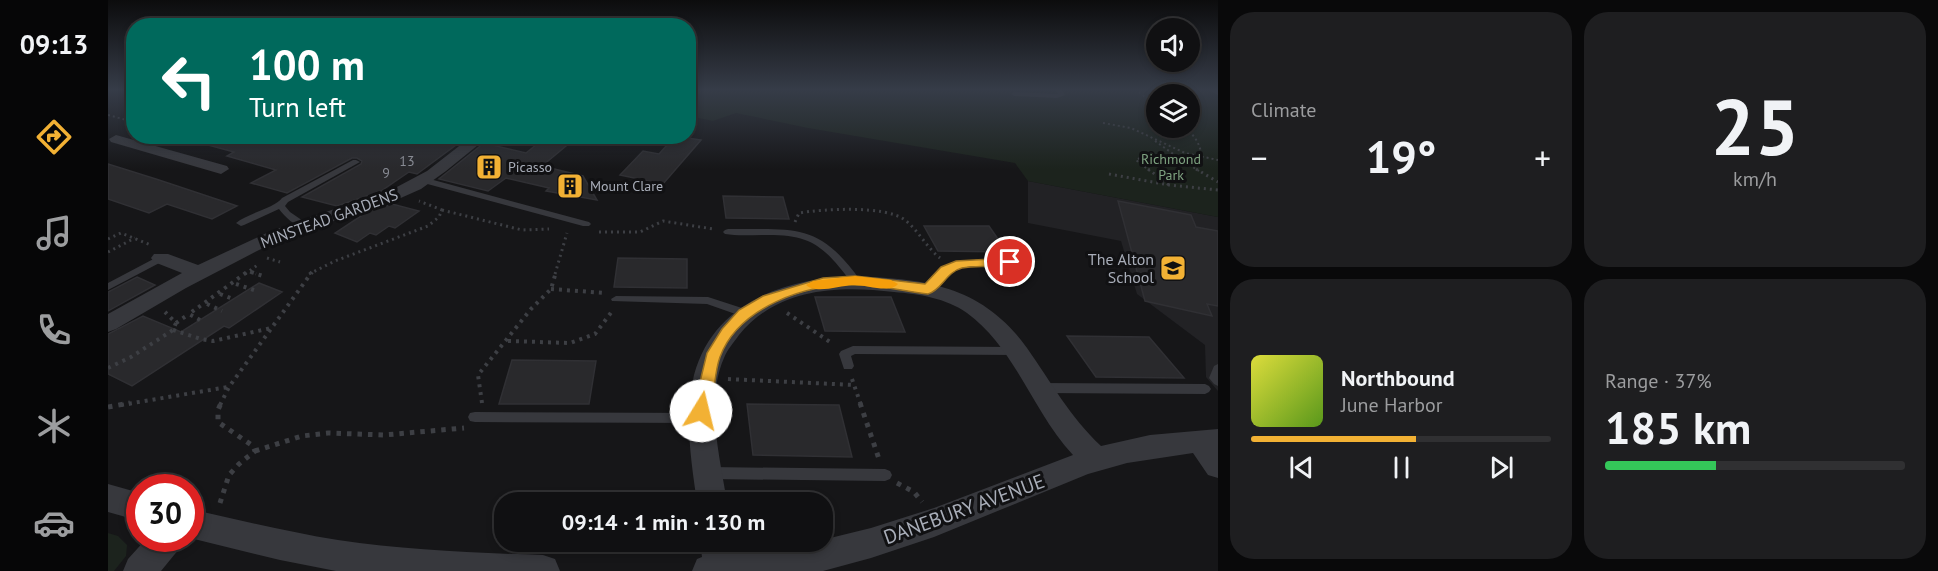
<!DOCTYPE html>
<html lang="en">
<head>
<meta charset="utf-8">
<style>
	body { margin:0; font-family:"PT Sans",sans-serif; background:#1e1e20; color:#f1f3f6; height:100vh; display:flex; flex-direction:column; font-size:22px; white-space:nowrap }
	* { box-sizing:border-box; margin:0 }
	p { font-size:20px; color:#9c9d9f }
	.icon { flex:none; width:33px; height:33px; fill:none; stroke:currentColor; stroke-width:2; stroke-linecap:round; stroke-linejoin:round }
	.map { position:relative; flex:1; overflow:hidden }
	.details { display:flex; flex-direction:column; gap:12px; padding:12px; background:#09090a; width:720px }
	.details>* { flex:none }
	.top-card { position:absolute; left:18px; top:18px; width:570px; height:126px; border-radius:24px; box-shadow:0 3px 9px #0003,0 0 0 2px #303032; background:#00695c; color:#fff; overflow:hidden }
	.buttons { position:absolute; left:1038px; top:18px; display:grid; gap:12px }
	.buttons a { display:grid; place-items:center; width:54px; height:54px; border-radius:50%; background:#101012; box-shadow:0 3px 9px #0003,0 0 0 2px #303032; font-size:30px }
	.speed { position:absolute; left:18px; top:474px; display:flex; gap:12px; font-size:30px; font-weight:700; text-align:center }
	.speed>* { display:grid; place-content:center; width:78px; height:78px; border-radius:50%; background:#101012; box-shadow:0 3px 9px #0003,0 0 0 2px #303032; line-height:1 }
	.speed .limit { border:9px solid #d22; background:#fff; color:#111 }
	.pin { position:absolute; display:grid; place-items:center; width:51px; height:51px; color:#fff; margin:-26px; border:3px solid #fff; border-radius:50%; box-shadow:0 2px 6px #0007 }
	.me { position:absolute; width:66px; margin:-33px; rotate:9deg; stroke-linejoin:round; filter:drop-shadow(0 0 4px #0008) }
	.turn { display:flex; align-items:center; gap:21px; height:126px; padding:0 24px; font-size:27px }
	.turn .icon { width:78px; height:78px; stroke-width:2.5 }
	.turn b { display:block; font-size:42px; line-height:51px }
	.big { font-size:45px; font-weight:600; line-height:1.1 }
	.details .card { flex:1; display:flex; flex-direction:column; justify-content:center; gap:9px; min-width:0; padding:0 21px; border-radius:24px; background:#1e1e20 }
	.details .dial { align-items:center; gap:0 }
	.dial b { font-size:78px; line-height:1 }
	.song { display:flex; align-items:center; gap:18px }
	.cover { width:72px; height:72px; border-radius:9px; background:linear-gradient(135deg,hsl(60 70% 55%),hsl(90 70% 35%)) }
	.played { height:6px; border-radius:3px; background:linear-gradient(90deg,#f2b134 55%,#303032 55%) }
	.keys { display:flex; justify-content:space-around; direction:ltr }
	.heat { display:flex; justify-content:space-between; align-items:center; font-size:33px; direction:ltr }
	.charge { height:9px; border-radius:4px; background:linear-gradient(90deg,#34c759 37%,#303032 0) }
	.details .tiles { flex:1; display:grid; gap:12px; grid-template-columns:repeat(2,1fr) }
	.trip { position:absolute; left:386px; top:492px; width:339px; height:60px; border-radius:24px; background:#101012; box-shadow:0 3px 9px #0003,0 0 0 2px #303032; font-weight:600; line-height:60px; text-align:center }
	main { display:flex; flex:1; min-height:0 }
	.tab-bar { display:flex; flex-direction:column; width:108px; justify-content:space-around; align-items:center; background:#060607; color:#9c9d9f }
	.tab-bar .icon { width:42px; height:42px }
	.tab-bar .on { color:#f2b134 }
	.tab-bar b { font-size:27px; color:#f1f3f6 }
	.map>svg:first-child { display:block }
	.built { fill:#222225 }
	.green { fill:#1c231d; fill-rule:evenodd }
	.building { fill:#29292c; stroke:#303034; stroke-width:1.5 }
	.lines { fill:none; stroke-linecap:round; stroke-linejoin:round }
	.path-far3 { stroke:#3d3f44; stroke-width:2; stroke-dasharray:2 3; stroke-linecap:butt }
	.path-far2 { stroke:#3d3f44; stroke-width:3; stroke-dasharray:2 4; stroke-linecap:butt }
	.path-far1 { stroke:#3d3f44; stroke-width:4; stroke-dasharray:3 5; stroke-linecap:butt }
	.path { stroke:#3d3f44; stroke-width:5; stroke-dasharray:4.5 6; stroke-linecap:butt }
	.service { fill:#37383d; fill-rule:evenodd }
	.minor { fill:#37383d; fill-rule:evenodd }
	.route { fill:#f2b134; stroke:#9d7322; stroke-width:1.5 }
	.slow { fill:#f59e0b }
	.labels { text-anchor:middle; dominant-baseline:central; stroke-width:6; stroke-linejoin:round; paint-order:stroke }
	.far-park-label { font-size:14px; fill:#7fa381; stroke:#111113 }
	.number-label { font-size:14px; fill:#888b94 }
	.far-poi-label { font-size:14px; fill:#a8adb8; stroke:#111113; text-anchor:start }
	.street-label { font-size:16px; fill:#a8adb8; stroke:#111113 }
	.poi-label { font-size:16px; fill:#a8adb8; stroke:#111113; text-anchor:end }
	.near-street-label { font-size:20px; fill:#a8adb8; stroke:#111113 }
</style>
</head>
<body>
<main>
<nav class="tab-bar">
<b>09:13</b>
<svg class="icon on" aria-label="directions" viewBox="0 0 24 24"><path d="M12 3l9 9-9 9-9-9zM9 14v-3h6M13 9l2 2-2 2"/></svg>
<svg class="icon" aria-label="music" viewBox="0 0 24 24"><path d="M9 18V5l10-2v13"/><circle cx="6" cy="18" r="3"/><circle cx="16" cy="16" r="3"/></svg>
<svg class="icon" aria-label="phone" viewBox="0 0 24 24"><path d="M5 4h4l2 5-3 2q2 4 5 5l2-3 5 2v4C11 20 4 13 5 4z"/></svg>
<svg class="icon" aria-label="climate" viewBox="0 0 24 24"><path d="M12 3v18M4 7l16 10M4 17L20 7"/></svg>
<svg class="icon" aria-label="car" viewBox="0 0 24 24"><path d="M5 17H2v-5l4-1 3-4h7l3 4 3 1v5h-3M9 17h6M6 11h13"/><circle cx="7" cy="17" r="2"/><circle cx="17" cy="17" r="2"/></svg>
</nav>
<div class="map">
<svg width="1110" height="571" viewBox="0 0 1110 571">
	<rect width="100%" height="100%" fill="#161618"/>
	<path class="built" d="M920,181L1110,217V391L1098,377L1097,345L1029,294L1013,241L920,223Z"/>
	<path class="green" d="M580,89H1110V217L920,181L907,163L700,128L628,113L605,121L581,116ZM1048,94H1082V128H1048Z
		M0,533L10,536L19,545L18,556L6,571H0Z"/>
	<path class="building" d="M90,136H345L356,139L309,174L301,172L273,191L229,206L194,197L253,164L254,161L249,158H244L179,193L143,183L168,170L119,156L126,152L89,142Z
		M439,136H470L434,166L475,176L489,200L438,191L441,188L398,178L380,191L331,179L376,143L418,153Z
		M567,136L593,140L555,184L512,175L535,151L551,154Z
		M0,164L48,179L129,206L104,219L59,204L41,213L0,199Z
		M615,196L675,197L681,219L618,218Z
		M1010,201L1083,215L1088,227L1110,231V306L1099,304L1104,316L1037,301Z
		M284,204L311,211L287,228L281,226L268,235L262,233L249,242L227,233L259,212Z
		M816,226H881L899,252L830,251Z
		M510,258L579,259V288L506,287Z
		M29,277L47,285L0,311V292Z
		M151,283L174,292L121,328L116,326L24,386L0,374V334L35,316L73,332Z
		M707,297H783L797,332L717,331Z
		M959,336L1041,337L1076,378L988,377Z
		M404,360L488,361L481,404H391Z
		M639,404L731,405L744,457L645,455Z"/>
	<g class="lines">
		<path class="path-far3" d="M1027,89L1048,106
			M1061,89L1076,94
			M1082,96L1092,99
			M0,115L26,122
			M995,123L1023,128L1077,153L1110,160
			M1077,128C1089,137 1094,148 1094,163H1078L1091,171
			M1047,141L1078,163
			M1042,171L1028,160L1036,156L1067,157"/>
		<path class="path-far2" d="M1040,169L1061,185
			M1088,169L1110,182
			M1001,174L1061,185L1110,190
			M334,210L414,230L441,229
			M687,222L691,213C715,209 777,205 797,220C811,231 818,247 832,258
			M491,232H532L555,221L605,229
			M0,239L13,233L43,245
			M0,252L27,238
			M159,258L172,262
			M142,272L148,274
			M137,274L151,264
			M201,274L227,261L320,226L331,217L334,210L311,201
			M447,274L459,233"/>
		<path class="path-far1" d="M143,272L158,277
			M128,284L146,290
			M443,289L497,293
			M112,294L125,299
			M99,304L114,311
			M679,313L725,344
			M92,320L81,314L139,272
			M68,323L81,314
			M65,330L93,339L105,341L163,328
			M400,341L462,343L487,334L505,310
			M0,368L23,357L65,330L68,323L57,312
			M620,379L746,385
			M744,379L753,405
			M374,403L370,375L423,309L443,289L448,272
			M13,405L120,387
			M112,405L121,387L204,272"/>
		<path class="path" d="M752,403L771,459
			M0,407L22,403
			M147,451L194,436L220,433L276,435L356,428
			M789,483L806,492L814,502
			M112,503L121,475L131,464L147,451L145,446L110,422V410L113,403"/>
		<path class="service" d="M947,89H953L957,95L949,98L906,96L903,94L906,92L950,94Z
			M245,160H248L252,162L180,202L177,206L182,212L198,223L200,225L198,227C188,228 177,217 171,209L136,225L133,226L128,223C140,213 167,208 174,198Z
			M312,178H318L481,222L483,224L481,226H475L312,182Z
			M620,229C685,230 710,221 752,280L747,283L743,282C715,245 703,234 654,235C642,235 629,236 617,234L615,232L617,230Z
			M53,255L57,256L58,258L57,260L0,290V283Z
			M902,259L906,260L907,262L906,264L854,267L842,272L824,291H816L815,289L834,268L848,262Z
			M508,296L600,297L640,310L642,313L636,317L599,304L504,301L503,299Z
			M745,346L907,347L911,348L913,351L911,354L907,355L747,354L743,356L746,366L744,369H736L731,354L733,351Z
			M1110,364V386L1106,384L1101,378L1106,366Z
			M932,383L1097,384L1101,386L1103,389L1101,392L1097,394L932,393L928,391L926,388L928,385Z
			M367,412L594,413L599,414L601,418L599,422L594,423L367,422L362,421L360,417L362,413Z
			M601,467L777,469L782,471L784,475L782,479L777,481L601,479L596,477L594,473L596,469Z"/>
		<path class="minor" d="M1098,89H1110V95Z
			M8,135L119,166L121,169L113,174L3,142L1,139Z
			M364,136H381L338,171L313,189L286,201L202,229L151,250L78,288L8,329L0,332V314L74,273L46,262L43,258L46,254H60L90,265L163,231L287,188L319,171Z
			M745,276C817,279 874,285 919,348C943,382 962,417 993,446L1042,435L1110,429V478L1100,475L1085,453L1019,463L980,474L826,537L763,558L715,571H584L589,559L594,557L592,542H624L626,553L714,542V540L763,528L826,508L965,455C924,411 908,349 859,313C838,298 811,294 786,292C730,285 669,288 631,335C626,342 619,350 616,358C597,401 612,458 619,502H589C583,462 576,415 586,375C606,301 678,279 745,276Z
			M0,484L32,493V521L0,512Z
			M82,509C131,520 180,532 230,540C298,550 367,553 435,555L447,559L452,571H228L172,560L82,538Z
			M39,538H76L71,549L53,571H15L20,559Z"/>
	</g>
	<linearGradient id="sky" x2="0" y2="1"><stop stop-color="#0c0c0d"/><stop offset="0.53" stop-color="#363c48"/><stop offset="1" stop-color="#363c48" stop-opacity="0"/></linearGradient>
	<rect width="1110" height="169" fill="url(#sky)"/>
	<path class="route" d="M902,258L906,259L908,262L906,265C889,269 871,264 854,268C838,272 834,290 820,294C796,291 771,285 747,285C698,283 630,308 612,357C605,376 608,398 599,416L593,418L587,416L585,411L599,353L614,329L631,310L655,296L715,278L747,276L817,284L833,267L848,261Z"/>
	<path class="slow" d="M747,276L783,280L790,284C781,294 757,284 744,285C732,286 707,294 698,285L705,281Z"/>
	<defs>
		<symbol id="building-square" viewBox="-11 -11 22 22"><rect x="-9" y="-9" width="18" height="18" rx="4" fill="#f2b134" stroke="#111113"/><path d="M-4-6H4V6H1V3H-1V6H-4ZM-2.5-4.3h1.7v1.8h-1.7ZM.8-4.3h1.7v1.8H.8ZM-2.5-1h1.7V.8h-1.7ZM.8-1h1.7V.8H.8Z" fill="#111"/></symbol>
		<symbol id="school-square" viewBox="-11 -11 22 22"><rect x="-9" y="-9" width="18" height="18" rx="4" fill="#f2b134" stroke="#111113"/><path d="M0-5L7-2L0 1L-7-2ZM-4 1L0 2.5L4 1V4Q0 6-4 4Z" fill="#111"/></symbol>
	</defs>
	<g fill-rule="evenodd">
		<use href="#building-square" x="366" y="152" width="30" height="30"/>
		<use href="#building-square" x="447" y="171" width="30" height="30"/>
		<use href="#school-square" x="1050" y="253" width="30" height="30"/>
	</g>
	<g class="labels">
		<g class="far-park-label">
			<text x="1063" y="159">Richmond<tspan x="1063" dy="16">Park</tspan></text>
		</g>
		<g class="number-label">
			<text x="299" y="161">13</text>
			<text x="278" y="173">9</text>
		</g>
		<g class="far-poi-label">
			<text x="400" y="167">Picasso</text>
			<text x="482" y="186">Mount Clare</text>
		</g>
		<g class="street-label">
			<text transform="translate(221 218) rotate(-20)">MINSTEAD GARDENS</text>
		</g>
		<g class="poi-label">
			<text x="1046" y="259">The Alton<tspan x="1046" dy="18">School</tspan></text>
		</g>
		<g class="near-street-label">
			<text transform="translate(856 509) rotate(-20)">DANEBURY AVENUE</text>
		</g>
	</g>
</svg>
<div class="buttons">
<a><svg class="icon" aria-label="sound" viewBox="0 0 24 24"><path d="M4 9h4l5-4v14l-5-4H4zM17 9q2 3 0 6"/></svg></a>
<a><svg class="icon" aria-label="layers" viewBox="0 0 24 24"><path d="M12 4l9 5-9 5-9-5zM3 14l9 5 9-5"/></svg></a>
</div>
<div class="speed"><div class="limit">30</div></div>
<div class="pin" style="left:902px;top:262px;background:#d93025"><svg class="icon" aria-label="arrive" viewBox="0 0 24 24"><path d="M6 21V4h12l-3 4 3 4H6"/></svg></div>
<svg class="me" style="left:593px;top:411px" viewBox="-20 -20 40 40"><circle r="19" fill="#fff"/><path d="M0-13L10 11 0 6-10 11z" fill="#f2b134"/></svg>
<div class="trip">09:14 · 1 min · 130 m</div>
<div class="top-card">
<div class="turn"><svg class="icon" aria-label="left" viewBox="0 0 24 24"><path d="M17 20v-9H6M10 6l-5 5 5 5"/></svg><div><b>100 m</b>Turn left</div></div>
</div>
</div>
<section class="details">
<div class="tiles">
<div class="card"><p>Climate</p>
<div class="heat"><a>−</a><b class="big">19°</b><a>+</a></div>
</div>
<div class="card dial"><b>25</b><p>km/h</p></div>
<div class="card">
<div class="song"><i class="cover"></i><div><b>Northbound</b><p>June Harbor</p></div></div>
<div class="played"></div>
<div class="keys"><svg class="icon" aria-label="previous" viewBox="0 0 24 24"><path d="M18 5L8 12l10 7zM5 5v14"/></svg><svg class="icon" aria-label="pause" viewBox="0 0 24 24"><path d="M8 5v14M16 5v14"/></svg><svg class="icon" aria-label="next" viewBox="0 0 24 24"><path d="M6 5l10 7-10 7zM19 5v14"/></svg></div>
</div>
<div class="card"><p>Range · 37%</p><b class="big">185 km</b><div class="charge"></div></div>
</div>
</section>
</main>
</body>
</html>
